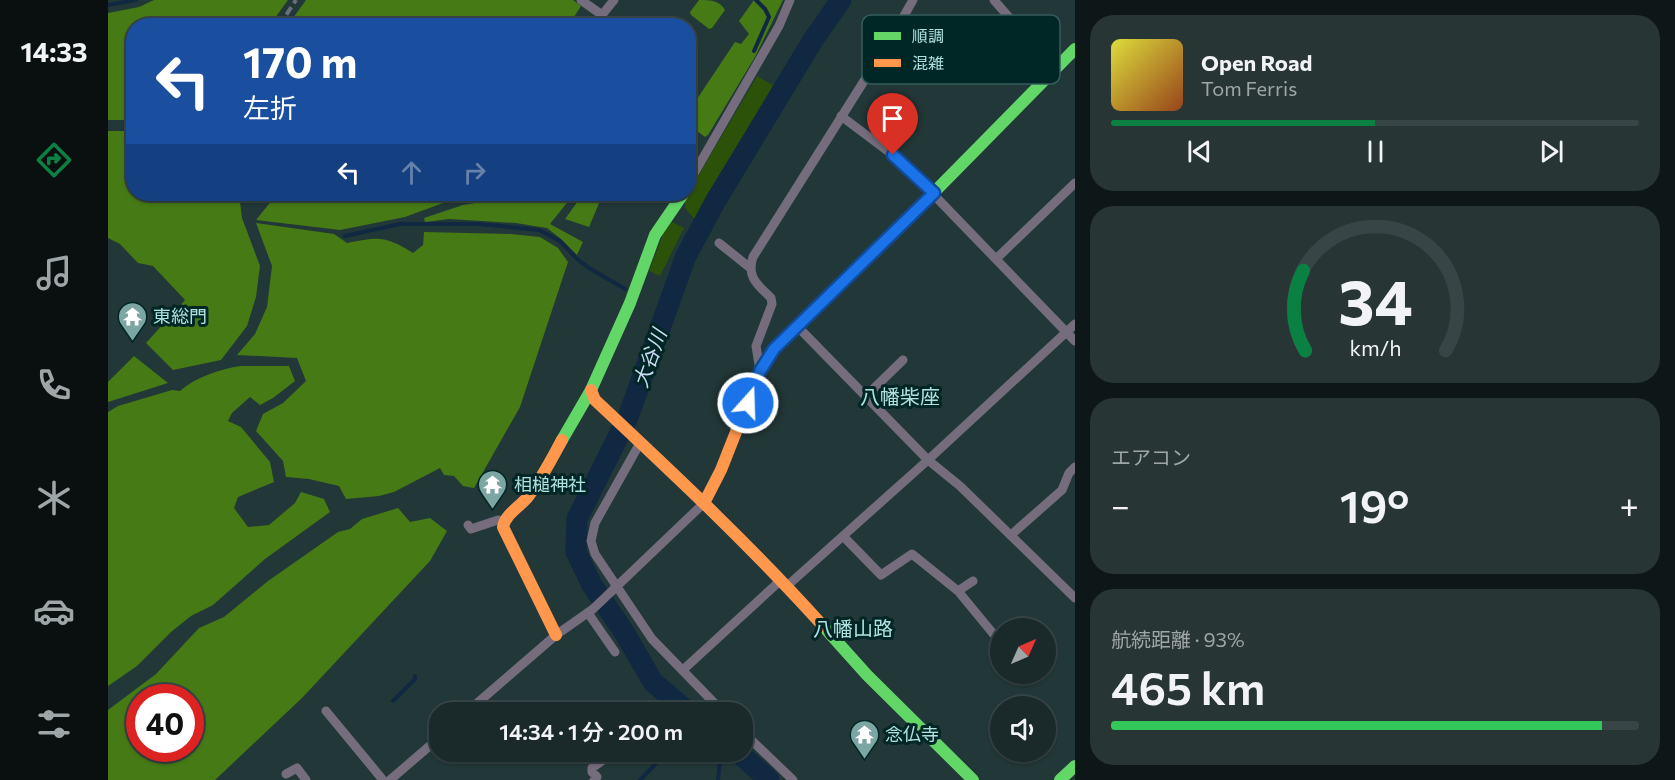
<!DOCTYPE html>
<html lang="ja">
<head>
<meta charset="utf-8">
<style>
	body { margin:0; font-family:Commissioner,"Noto Sans JP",sans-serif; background:#273535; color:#f1f3f6; height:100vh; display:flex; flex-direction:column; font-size:22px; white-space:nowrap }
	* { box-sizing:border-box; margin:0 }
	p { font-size:20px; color:#9fa6a8 }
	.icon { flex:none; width:33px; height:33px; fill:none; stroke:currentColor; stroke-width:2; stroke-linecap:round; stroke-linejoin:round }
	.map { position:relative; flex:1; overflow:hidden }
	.panel { display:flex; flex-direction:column; gap:15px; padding:15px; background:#0e1717; width:600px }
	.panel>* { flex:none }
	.top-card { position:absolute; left:18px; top:18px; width:570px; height:183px; border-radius:24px; box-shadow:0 2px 4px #0004,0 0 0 2px #384546; background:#1a4fa0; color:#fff; overflow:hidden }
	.needle { width:39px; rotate:45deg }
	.buttons { position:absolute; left:882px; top:618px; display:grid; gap:12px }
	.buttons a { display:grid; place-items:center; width:66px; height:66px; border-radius:50%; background:#1a2929; box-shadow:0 2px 4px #0004,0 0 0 2px #384546; font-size:30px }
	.speed { position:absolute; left:18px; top:684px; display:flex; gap:12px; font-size:30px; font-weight:700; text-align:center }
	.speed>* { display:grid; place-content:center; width:78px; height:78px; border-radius:50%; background:#1a2929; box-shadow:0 2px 4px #0004,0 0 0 2px #384546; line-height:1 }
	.speed .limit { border:9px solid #d22; background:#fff; color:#111 }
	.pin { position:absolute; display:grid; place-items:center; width:51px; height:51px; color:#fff; margin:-62px -26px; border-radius:50% 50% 50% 0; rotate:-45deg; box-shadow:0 0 6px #0007 }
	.pin .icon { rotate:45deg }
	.me { position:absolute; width:66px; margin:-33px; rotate:20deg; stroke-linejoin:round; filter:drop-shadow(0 0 4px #0008) }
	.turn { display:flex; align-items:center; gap:21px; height:126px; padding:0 18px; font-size:27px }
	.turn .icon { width:78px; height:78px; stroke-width:2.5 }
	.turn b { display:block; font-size:42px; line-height:51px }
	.lanes { display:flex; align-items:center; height:57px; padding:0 18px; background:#0003; justify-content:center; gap:30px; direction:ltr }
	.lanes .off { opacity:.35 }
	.big { font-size:45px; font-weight:600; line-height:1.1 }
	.panel .card { flex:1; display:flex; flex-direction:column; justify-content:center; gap:9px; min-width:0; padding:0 21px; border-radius:24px; background:#273535 }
	.panel .dial { align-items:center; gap:0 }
	.dial svg { height:156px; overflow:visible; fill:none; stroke:#384546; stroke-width:7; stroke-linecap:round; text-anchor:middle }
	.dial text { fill:#f1f3f6; stroke:none }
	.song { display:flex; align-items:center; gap:18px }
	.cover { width:72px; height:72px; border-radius:9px; background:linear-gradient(135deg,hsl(60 70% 55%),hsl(20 70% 35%)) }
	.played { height:6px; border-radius:3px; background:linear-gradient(90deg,#0b8043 50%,#384546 50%) }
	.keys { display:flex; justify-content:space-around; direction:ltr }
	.heat { display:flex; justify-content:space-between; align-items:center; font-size:33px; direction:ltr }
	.charge { height:9px; border-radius:4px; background:linear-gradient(90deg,#34c759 93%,#384546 0) }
	.trip { position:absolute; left:321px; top:702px; width:324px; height:60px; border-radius:24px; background:#1a2929; box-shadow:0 2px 4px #0004,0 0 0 2px #384546; font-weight:600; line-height:60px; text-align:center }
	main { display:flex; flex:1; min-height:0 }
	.tabs { display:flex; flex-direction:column; width:108px; justify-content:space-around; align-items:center; background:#0a1010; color:#9fa6a8 }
	.tabs .icon { width:42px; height:42px }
	.tabs .active { color:#0b8043 }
	.tabs b { font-size:27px; color:#f1f3f6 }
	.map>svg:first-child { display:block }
	.green { fill:#2b5208 }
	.forest { fill:#457a15; fill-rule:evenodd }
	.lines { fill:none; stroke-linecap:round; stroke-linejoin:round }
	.stream { stroke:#102841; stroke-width:4 }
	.river { stroke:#102841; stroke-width:21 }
	.street { stroke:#756d7e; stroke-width:9 }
	.fast { stroke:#63d668; stroke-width:12 }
	.slow { stroke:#ff974d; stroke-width:12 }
	.rail { stroke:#696e77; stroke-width:4; stroke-dasharray:9 4.5; stroke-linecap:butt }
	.route-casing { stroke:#114b97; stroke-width:15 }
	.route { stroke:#1a73e8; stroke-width:10 }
	.labels { text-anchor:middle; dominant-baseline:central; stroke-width:6; stroke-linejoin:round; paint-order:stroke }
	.poi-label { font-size:18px; fill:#ade1df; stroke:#002625; text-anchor:start }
	.water-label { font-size:20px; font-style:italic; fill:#cadcf2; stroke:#002625 }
	.neighbourhood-label { font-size:20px; fill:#ade1df; stroke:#002625 }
	.key { fill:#002625; stroke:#345e5d; stroke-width:1.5 }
	.key-label { font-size:16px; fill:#ade1df }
</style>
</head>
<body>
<main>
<nav class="tabs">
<b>14:33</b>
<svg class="icon active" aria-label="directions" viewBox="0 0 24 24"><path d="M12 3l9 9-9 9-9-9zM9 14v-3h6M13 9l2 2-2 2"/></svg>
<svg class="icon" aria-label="music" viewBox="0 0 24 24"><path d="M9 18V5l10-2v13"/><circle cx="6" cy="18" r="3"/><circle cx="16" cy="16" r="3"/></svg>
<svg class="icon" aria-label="phone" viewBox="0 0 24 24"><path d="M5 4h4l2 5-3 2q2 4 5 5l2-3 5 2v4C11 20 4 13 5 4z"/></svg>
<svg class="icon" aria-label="climate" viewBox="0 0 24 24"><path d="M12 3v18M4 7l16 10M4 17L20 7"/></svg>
<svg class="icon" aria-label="car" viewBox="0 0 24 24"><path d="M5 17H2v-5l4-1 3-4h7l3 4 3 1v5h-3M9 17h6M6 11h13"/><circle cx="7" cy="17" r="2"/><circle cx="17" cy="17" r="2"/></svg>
<svg class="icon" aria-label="filters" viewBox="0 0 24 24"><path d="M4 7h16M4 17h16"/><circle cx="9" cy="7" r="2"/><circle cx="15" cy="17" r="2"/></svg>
</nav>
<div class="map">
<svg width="967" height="780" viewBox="0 0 967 780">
	<rect width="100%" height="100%" fill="#223737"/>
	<path class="green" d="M649,76L668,87L588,221L577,208V198Z
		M564,222L576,228L552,276L541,271L556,232Z"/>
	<path class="forest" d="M46,0H180L162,25L26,26L25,120H0V13L31,7Z
		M198,0H465L473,6L461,25H180Z
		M591,0C601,0 612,0 617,10L604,28L601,29L583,15L582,12Z
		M646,0H675L647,57L600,135L597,137L581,125V111L627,42L633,44L641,34L631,21Z
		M0,131H25L26,194H131L134,218L152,266L148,297L139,326L113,360L65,370L38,343L77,300L45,266L30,263L12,244L0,238Z
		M169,194H368L354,196L297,217L232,230L148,220Z
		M419,194H466L442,224L475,242L469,255L453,239L439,228L432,227L408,223L341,219L317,222L316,218L355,205Z
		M475,194H495L481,227L457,219Z
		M148,223L226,234L239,243C271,237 276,235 305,253L315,245L316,232L403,234L432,237L450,248L460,262L412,407L366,488L355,486L346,476L336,475L332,468L286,492L271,496L238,499L231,486L201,479L178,477L175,461L148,431L155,414L175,403L198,381L189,358L129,355L147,334L159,307L164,266Z
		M26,356L60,383L0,402V382Z
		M133,366H181L187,381L165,398L152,405L142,397L124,413L120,421L133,427L162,462L166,482L130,497L126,508L140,527L161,525L187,503L193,492L216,499L222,512L157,559L105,605L83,616L63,632L29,666L0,686V412L10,406L64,390L72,391C88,377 112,369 133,366Z
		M290,508L302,522L322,518L339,531L322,561L194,698L107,780H0V710L48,674L91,628L116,617L160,581L230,532L242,529L254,519ZM32,698H82V748H32Z"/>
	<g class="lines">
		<path class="stream" d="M0,5L28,0
			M646,51L661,17L657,9L648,0
			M237,236L292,224H371L431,230L452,241L468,258L481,268L517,289
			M285,701L307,679V676
			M532,780L559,752
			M610,780L613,752"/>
		<path class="river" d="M580,712L545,682L516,632L484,585L468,552L469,519L520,417L578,256L607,202L705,40L733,0
			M630,752L661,780"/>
		<path class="street" d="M473,0L494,15L506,0
			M886,0L946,69
			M733,116L785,155L826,193
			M580,184L671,26L682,0
			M825,194L967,341
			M611,243L641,267
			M888,259L967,183
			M689,326L820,460L852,486L967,598
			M652,371L648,346L664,304L663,298C650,285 638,277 645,257L785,35L805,0
			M758,396L795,360
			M532,443L487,523L483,541L487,554L544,639L615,712
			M360,525L363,529L390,520L396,521
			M903,535L954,490L961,473L967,467
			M735,536L773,575L804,554L850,591L892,642
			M679,586L820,460L967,324
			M850,591L865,581
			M480,613L507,652
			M576,669L673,580
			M218,711L275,780
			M359,712L448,635L485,609L596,503
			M634,731L685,780
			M178,774L189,768L198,780
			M282,780L332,737
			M486,780L489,777L484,772V768L506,752"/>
		<path class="fast" d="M784,235L967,49
			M454,440L483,390L522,303L547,235L575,194
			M715,626L759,675L865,780
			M952,780L967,766"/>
		<path class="slow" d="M483,390L487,400C565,473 643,546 715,626
			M596,503L613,470L652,371L666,349L784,235
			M448,635L395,527C397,515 411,507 419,498C433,480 443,460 454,440"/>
		<path class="rail" d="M171,26L188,0"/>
	</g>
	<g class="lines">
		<defs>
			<path id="route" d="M640,403L652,371L666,349L826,193L785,155"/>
		</defs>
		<use href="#route" class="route-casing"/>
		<use href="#route" class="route"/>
	</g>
	<defs>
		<symbol id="temple-pin" viewBox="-11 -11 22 30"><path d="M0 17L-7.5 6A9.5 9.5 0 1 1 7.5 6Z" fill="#7ca6a4" stroke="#002625"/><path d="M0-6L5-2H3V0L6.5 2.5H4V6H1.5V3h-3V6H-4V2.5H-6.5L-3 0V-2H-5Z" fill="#fff"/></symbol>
	</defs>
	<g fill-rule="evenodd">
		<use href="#temple-pin" x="8" y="300" width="33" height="45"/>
		<use href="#temple-pin" x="368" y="468" width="33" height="45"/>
		<use href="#temple-pin" x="740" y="718" width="33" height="45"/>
	</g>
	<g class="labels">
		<g class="poi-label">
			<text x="45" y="316">東総門</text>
			<text x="406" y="484">相槌神社</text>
			<text x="777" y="734">念仏寺</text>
		</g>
		<g class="water-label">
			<text transform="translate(541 358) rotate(-70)">大谷川</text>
		</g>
		<g class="neighbourhood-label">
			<text x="792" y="396">八幡柴座</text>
			<text x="745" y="628">八幡山路</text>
		</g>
	</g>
	<rect x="754" y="15" width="198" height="69" rx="9" class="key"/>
	<rect x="766" y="32" width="27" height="8" fill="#63d668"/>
	<rect x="766" y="59" width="27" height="8" fill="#ff974d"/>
	<g class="key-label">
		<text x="804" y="42">順調</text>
		<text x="804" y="69">混雑</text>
	</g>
</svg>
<div class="buttons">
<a><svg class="needle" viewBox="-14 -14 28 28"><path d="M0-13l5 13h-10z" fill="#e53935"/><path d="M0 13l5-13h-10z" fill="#9fa6a8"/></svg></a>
<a><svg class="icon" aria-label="sound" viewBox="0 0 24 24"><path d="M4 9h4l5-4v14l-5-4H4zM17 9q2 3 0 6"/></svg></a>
</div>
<div class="speed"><div class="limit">40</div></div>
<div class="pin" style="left:785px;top:155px;background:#d93025"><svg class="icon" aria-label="arrive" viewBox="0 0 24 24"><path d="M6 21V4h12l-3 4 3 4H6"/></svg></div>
<svg class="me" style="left:640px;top:403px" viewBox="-20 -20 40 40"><circle r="17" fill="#1a73e8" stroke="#fff" stroke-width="3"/><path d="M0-11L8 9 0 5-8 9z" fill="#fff"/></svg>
<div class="trip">14:34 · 1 分 · 200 m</div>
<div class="top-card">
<div class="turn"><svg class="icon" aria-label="left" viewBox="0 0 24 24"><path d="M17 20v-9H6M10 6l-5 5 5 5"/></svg><div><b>170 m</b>左折</div></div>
<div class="lanes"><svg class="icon" aria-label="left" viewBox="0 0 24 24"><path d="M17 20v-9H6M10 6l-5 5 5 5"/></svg><svg class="icon off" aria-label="ahead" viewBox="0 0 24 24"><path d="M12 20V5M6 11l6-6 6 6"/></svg><svg class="icon off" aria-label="right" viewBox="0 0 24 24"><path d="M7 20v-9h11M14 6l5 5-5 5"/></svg></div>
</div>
</div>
<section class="panel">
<div class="card">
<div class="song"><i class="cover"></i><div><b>Open Road</b><p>Tom Ferris</p></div></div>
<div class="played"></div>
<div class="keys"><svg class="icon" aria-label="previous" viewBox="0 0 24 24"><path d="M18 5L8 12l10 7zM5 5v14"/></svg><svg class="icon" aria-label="pause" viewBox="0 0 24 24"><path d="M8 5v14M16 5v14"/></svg><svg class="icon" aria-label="next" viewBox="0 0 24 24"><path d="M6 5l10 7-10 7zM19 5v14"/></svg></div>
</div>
<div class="card dial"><svg viewBox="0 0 100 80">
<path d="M14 69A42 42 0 1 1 86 69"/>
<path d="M14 69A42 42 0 0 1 13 28" stroke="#0b8043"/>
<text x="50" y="56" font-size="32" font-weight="700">34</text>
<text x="50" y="72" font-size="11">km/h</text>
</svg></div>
<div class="card"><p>エアコン</p>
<div class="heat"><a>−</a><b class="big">19°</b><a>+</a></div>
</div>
<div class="card"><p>航続距離 · 93%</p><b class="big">465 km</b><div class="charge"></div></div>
</section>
</main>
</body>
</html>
